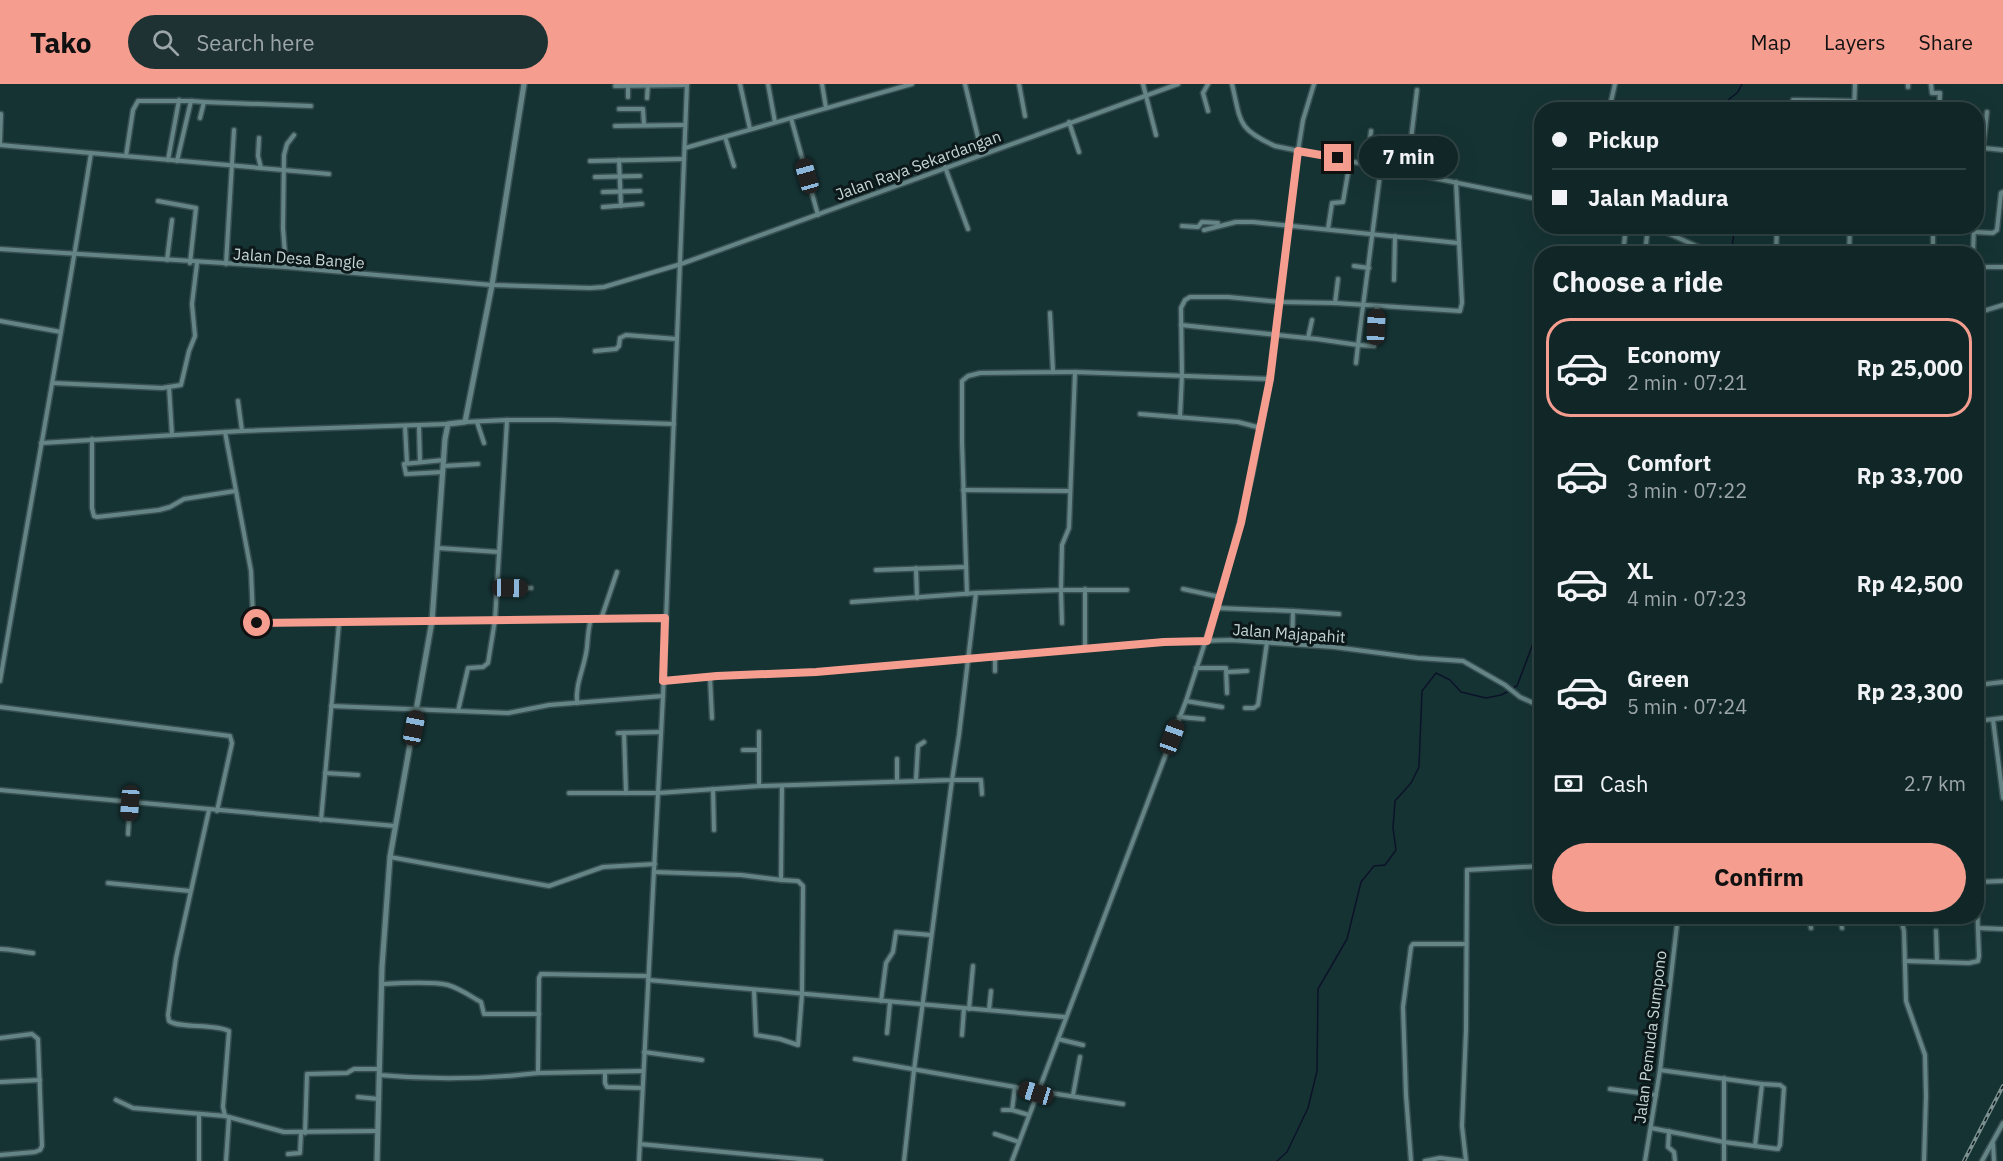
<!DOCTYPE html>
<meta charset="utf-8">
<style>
:root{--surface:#102627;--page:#1e3233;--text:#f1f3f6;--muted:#9ca5a7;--line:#304344;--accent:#f59d8f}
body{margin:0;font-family:"IBM Plex Sans",sans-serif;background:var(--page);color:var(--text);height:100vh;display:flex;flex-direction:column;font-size:22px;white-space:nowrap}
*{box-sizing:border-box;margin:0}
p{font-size:20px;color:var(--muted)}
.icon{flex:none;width:33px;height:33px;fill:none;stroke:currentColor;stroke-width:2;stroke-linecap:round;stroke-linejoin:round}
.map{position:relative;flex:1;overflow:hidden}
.side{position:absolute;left:1534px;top:162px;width:450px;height:678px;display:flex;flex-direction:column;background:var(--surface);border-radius:24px;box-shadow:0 6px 24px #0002,0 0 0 2px var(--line)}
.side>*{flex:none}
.hud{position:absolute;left:1534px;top:18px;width:450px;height:132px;border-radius:24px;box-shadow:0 6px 24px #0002,0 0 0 2px var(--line);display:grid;align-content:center;height:132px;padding:0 18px;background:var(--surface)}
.end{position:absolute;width:27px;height:27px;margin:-14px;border:8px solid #f59d8f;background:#111;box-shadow:0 0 0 3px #111}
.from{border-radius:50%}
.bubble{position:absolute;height:42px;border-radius:21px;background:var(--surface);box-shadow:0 6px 24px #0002,0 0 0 2px var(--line);font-size:20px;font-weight:700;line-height:42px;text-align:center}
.car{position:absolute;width:18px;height:36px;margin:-18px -9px;border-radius:8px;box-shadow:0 0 4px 2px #0007;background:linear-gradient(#222 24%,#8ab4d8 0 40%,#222 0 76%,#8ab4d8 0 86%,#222 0)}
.hud b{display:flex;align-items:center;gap:21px;height:57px;font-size:22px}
.hud b+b{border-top:2px solid var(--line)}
.hud i{width:15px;height:15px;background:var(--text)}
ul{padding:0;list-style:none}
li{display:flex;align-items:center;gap:18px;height:99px;margin:0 12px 9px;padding:0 6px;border:3px solid transparent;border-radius:24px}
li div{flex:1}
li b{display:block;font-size:22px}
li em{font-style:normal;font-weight:700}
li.active{border-color:var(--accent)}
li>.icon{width:54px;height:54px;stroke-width:1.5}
h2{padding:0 18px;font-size:27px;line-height:72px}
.pay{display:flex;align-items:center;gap:15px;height:66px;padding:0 18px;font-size:22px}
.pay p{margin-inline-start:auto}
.primary-button{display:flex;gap:12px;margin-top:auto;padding:12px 18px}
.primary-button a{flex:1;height:69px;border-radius:36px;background:var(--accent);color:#111;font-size:24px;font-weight:700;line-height:69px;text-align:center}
header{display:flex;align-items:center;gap:36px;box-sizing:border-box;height:84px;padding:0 30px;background:var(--accent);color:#111}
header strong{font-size:28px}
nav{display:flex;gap:33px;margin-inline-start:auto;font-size:21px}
.search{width:420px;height:54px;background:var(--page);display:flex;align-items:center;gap:15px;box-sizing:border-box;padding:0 21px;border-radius:33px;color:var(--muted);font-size:22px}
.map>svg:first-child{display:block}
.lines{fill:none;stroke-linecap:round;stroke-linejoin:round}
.stream{stroke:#0c1329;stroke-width:1.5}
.street-casing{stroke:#374f50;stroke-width:7}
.secondary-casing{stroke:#374f50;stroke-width:8}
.street{stroke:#658485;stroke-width:4}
.secondary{stroke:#658485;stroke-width:5}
.rail-casing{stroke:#7a9090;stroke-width:4}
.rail{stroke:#0c1819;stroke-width:1.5;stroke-dasharray:4.5;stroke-linecap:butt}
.route{stroke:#f59d8f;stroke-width:8}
.labels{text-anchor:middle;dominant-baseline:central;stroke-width:6;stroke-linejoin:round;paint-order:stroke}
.street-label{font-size:16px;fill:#c6d6d6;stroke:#0c1819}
</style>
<header>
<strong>Tako</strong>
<div class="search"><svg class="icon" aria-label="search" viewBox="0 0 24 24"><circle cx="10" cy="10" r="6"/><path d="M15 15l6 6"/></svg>Search here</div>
<nav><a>Map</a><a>Layers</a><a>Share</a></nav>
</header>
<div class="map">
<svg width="2003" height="1077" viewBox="0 0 2003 1077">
<rect width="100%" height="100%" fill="#163334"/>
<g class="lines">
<g class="stream">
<path d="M1716 26 1738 8 1742 0"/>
<path d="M1731 170 1735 142"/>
<path d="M1513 604 1517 602 1534 557 1542 553"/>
<path d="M1277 1077 1287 1068 1308 1024 1317 987 1318 905 1347 855 1361 798 1374 782 1385 781 1396 766 1393 744 1395 717 1411 699 1419 683 1422 607 1436 589 1450 596 1461 608 1486 614 1501 611 1509 607"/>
</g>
<defs>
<g id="street">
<path d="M740 0 750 45"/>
<path d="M768 0 775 38"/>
<path d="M822 0 826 24"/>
<path d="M965 0 982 70"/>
<path d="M1019 0 1025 32"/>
<path d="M1143 0 1156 51"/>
<path d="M1232 0C1241 38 1237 45 1275 62L1542 116"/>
<path d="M1931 0 1932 9H1940L1939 26"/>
<path d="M615 2 687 1"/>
<path d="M1908 3V0"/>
<path d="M628 13V1"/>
<path d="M647 14 648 0"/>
<path d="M1793 16 1854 17"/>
<path d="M204 18 311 22"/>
<path d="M619 25H643L644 41"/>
<path d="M1609 26 1615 0"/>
<path d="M1854 26 1855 0"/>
<path d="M1208 27 1203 9 1208 0"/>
<path d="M791 34 818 131"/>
<path d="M1069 38 1079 68"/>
<path d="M615 42 685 41"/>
<path d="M725 53 734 82"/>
<path d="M259 54 258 72 261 84"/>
<path d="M0 59 1 30"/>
<path d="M0 61 329 90"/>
<path d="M685 64 912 0"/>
<path d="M1983 64 1987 28"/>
<path d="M126 72 133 26 138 17H191"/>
<path d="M1982 74 1983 64 2003 66"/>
<path d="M168 76 179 16"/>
<path d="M619 76 621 122"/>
<path d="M177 77 191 17 204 18 200 34"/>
<path d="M590 77 684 75"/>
<path d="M1367 80 1371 47"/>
<path d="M945 83 968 145"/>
<path d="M1407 88 1417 6"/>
<path d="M595 93 640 92"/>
<path d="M603 108 640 107"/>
<path d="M158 117 196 124 190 179"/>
<path d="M603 123 642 120"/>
<path d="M1182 142 1198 143 1202 138 1218 139"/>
<path d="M1652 142 1714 170"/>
<path d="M1328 145 1332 119 1343 118 1350 77"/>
<path d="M1204 146 1236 138H1253L1458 159"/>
<path d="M1974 148 1993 149 1997 146 2001 109 2003 108"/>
<path d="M0 165 286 183 492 201 590 204 604 203 681 180 1178 0"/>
<path d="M1623 170 1626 142"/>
<path d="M1645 170 1648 142"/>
<path d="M1776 170 1777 142"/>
<path d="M1849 170 1850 142"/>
<path d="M1933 170V142"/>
<path d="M1973 170 1974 142"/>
<path d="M167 176 172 136"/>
<path d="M226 180 234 46"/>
<path d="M1354 182 1369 184"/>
<path d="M286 183 283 144 284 71 287 60 294 51"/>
<path d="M1977 183H2003"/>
<path d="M1394 196 1395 152"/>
<path d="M1335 219 1338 195"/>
<path d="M1050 229 1053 288"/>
<path d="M1977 229 2003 221"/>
<path d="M0 237 61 248"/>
<path d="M1181 241 1317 255 1358 261 1381 83"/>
<path d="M1308 254 1312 236"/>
<path d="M595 267 616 265 619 262 620 254 626 251 677 255"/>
<path d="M1356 279 1358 261 1374 262 1377 223"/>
<path d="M53 299 162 304 181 301 189 267 195 252 192 220 197 179"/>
<path d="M169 303 172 351"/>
<path d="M238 317 242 347"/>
<path d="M1140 330 1238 338 1261 344"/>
<path d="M1180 333 1182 291 1181 224 1185 216 1190 213H1228L1280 218 1335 219 1460 227 1462 219 1456 98"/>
<path d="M507 336H556L674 340"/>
<path d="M477 338 484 359"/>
<path d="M405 342 407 379"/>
<path d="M419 342 420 378"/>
<path d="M225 348 251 487 253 533 255 539 495 536 507 336 465 338"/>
<path d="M92 355V424L94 432 97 433 159 426 170 423 184 415 235 407"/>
<path d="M41 359 242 347 448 340"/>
<path d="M443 382 478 380"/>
<path d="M443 388 406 390 404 380 444 376"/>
<path d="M963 406 1070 407"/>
<path d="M438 464 499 468"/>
<path d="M916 484 917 514"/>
<path d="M876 486 966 483"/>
<path d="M497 504H531"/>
<path d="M1183 505 1220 513"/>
<path d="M967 510 962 358V297L968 292 980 289 1075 288"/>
<path d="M852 518 976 509"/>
<path d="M1217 524 1293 527 1292 560"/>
<path d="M1293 527 1339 530"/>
<path d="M601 535 617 488"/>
<path d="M1062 539 1061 506H1127"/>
<path d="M1085 564V505"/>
<path d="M1196 584H1226L1227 609"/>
<path d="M995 587V572"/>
<path d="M1227 588 1247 587"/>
<path d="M710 593 712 634"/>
<path d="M0 597C30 421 63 245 91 69"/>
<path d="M663 597 717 592 816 588 1164 558 1231 556 1334 563 1418 574 1463 577 1505 601 1520 613 1542 623"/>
<path d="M1977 601 2003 598"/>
<path d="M1186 617 1222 623"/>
<path d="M577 619C575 599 585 583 587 563 588 553 588 545 591 535"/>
<path d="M331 622 508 629 549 621 663 612"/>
<path d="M0 623 230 652 232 659 217 727"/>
<path d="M1245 624H1254L1258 621 1267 558"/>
<path d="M458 627 468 584 483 583 488 579 495 536 665 534"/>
<path d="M1977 630 1978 637"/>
<path d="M1179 633 1203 635"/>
<path d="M1993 636 2003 714"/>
<path d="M1977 637 2003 634"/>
<path d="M759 648V702"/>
<path d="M618 649 661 648"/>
<path d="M624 649 626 709"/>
<path d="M743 666H759"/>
<path d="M897 675V696"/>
<path d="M325 689 358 691"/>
<path d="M916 695 918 662 924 658"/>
<path d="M713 705 714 746"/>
<path d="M0 706 395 742"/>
<path d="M569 709H658L759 702 952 696 959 651 976 509 1061 506 1062 461 1069 444 1075 288 1270 295"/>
<path d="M209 726 176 874 168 931 169 937C181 945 212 939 229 947L223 1023 225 1032 284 1048 377 1047"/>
<path d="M321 736 339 539"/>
<path d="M128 750 130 719"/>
<path d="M390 773 549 802 603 783 655 780"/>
<path d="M654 788 741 791 781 796 782 702"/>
<path d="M1977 798 2003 797"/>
<path d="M108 799 190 807"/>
<path d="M1809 832 1811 844"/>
<path d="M1840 832 1842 844"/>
<path d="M1900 832 1904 847 1906 917 1925 971 1926 1012 1924 1077"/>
<path d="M1978 844 2003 845"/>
<path d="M1936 847 1937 878"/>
<path d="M0 865C12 865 21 868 33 869"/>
<path d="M1905 877 1969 879 1978 877 1979 872 1977 820"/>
<path d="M648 896 1065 933"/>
<path d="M382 900C399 899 432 897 448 901 461 905 470 912 481 918L484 930H539"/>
<path d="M754 906 756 951 780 955 798 961 802 910 803 802 798 797 781 796"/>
<path d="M881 917 886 879 893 868 896 848 931 851"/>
<path d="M969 925 973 882"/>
<path d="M989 926 991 907"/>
<path d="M887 949 890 918"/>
<path d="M962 951 964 924"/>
<path d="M0 954 32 950 38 955 42 1062 40 1066 35 1068 0 1071"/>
<path d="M1058 955 1083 961"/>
<path d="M644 968 702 976"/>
<path d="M855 975 1015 1003 1036 1009"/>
<path d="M1660 986 1762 1000 1755 1062"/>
<path d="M643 987 538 989 539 894 541 890 648 892"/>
<path d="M605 988V999L607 1003 642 1004"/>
<path d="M379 991C432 996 486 995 538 989"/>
<path d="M0 998 40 996"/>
<path d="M1015 1003 1012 1026 1029 1031"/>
<path d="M1610 1005 1656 1011"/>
<path d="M1037 1007 1123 1020"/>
<path d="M1073 1011 1080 973"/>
<path d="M358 1013 379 1015"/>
<path d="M116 1016 133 1024 225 1032"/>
<path d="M1003 1026H1012"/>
<path d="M199 1030V1077"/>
<path d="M1651 1044 1724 1058 1778 1065 1780 1061 1784 1004 1780 1001 1762 1000"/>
<path d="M1669 1047 1668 1063 1674 1068 1675 1077"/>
<path d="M305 1049 307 990 347 989 354 985H379"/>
<path d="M995 1050 1019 1058"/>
<path d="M640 1060 821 1077"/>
<path d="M1993 1060 1994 1077"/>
<path d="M288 1070 300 1069 301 1049"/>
<path d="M226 1077 229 1033"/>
<path d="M639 1077 663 612 687 0"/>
<path d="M904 1077 914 986 952 696H981L982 710"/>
<path d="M1012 1077 1186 617 1224 500 1252 391 1270 295 1298 67 1303 36 1314 0"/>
<path d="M1411 1077 1406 1011 1403 923 1411 863 1413 860H1466"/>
<path d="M1425 1077 1440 1074 1463 1077"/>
<path d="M1466 1077 1462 1042 1466 946 1467 786 1542 782"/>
<path d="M1645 1077 1660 986 1678 832"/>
<path d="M1724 1077V994"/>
<path d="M1982 1077 2003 1039"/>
</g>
<path id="secondary" d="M377 1077 382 883 390 773 432 537 445 355 448 340 465 338 492 201 524 0"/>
</defs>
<use href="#street" class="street-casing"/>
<use href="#secondary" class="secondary-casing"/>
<use href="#street" class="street"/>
<use href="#secondary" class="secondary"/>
<defs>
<path id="rail" d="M1964 1077 2003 1002"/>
</defs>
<use href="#rail" class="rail-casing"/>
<use href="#rail" class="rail"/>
</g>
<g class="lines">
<path class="route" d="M257 539 665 534 663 597 717 592 816 588 1164 558 1207 557 1241 439 1270 295 1298 67 1338 74"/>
</g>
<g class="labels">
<g class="street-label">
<text transform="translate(918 81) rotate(-20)">Jalan Raya Sekardangan</text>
<text transform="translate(299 174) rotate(4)">Jalan Desa Bangle</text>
<text transform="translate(1289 549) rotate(4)">Jalan Majapahit</text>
<text transform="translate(1650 953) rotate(-83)">Jalan Pemuda Sumpono</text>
</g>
</g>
</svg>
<i class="end from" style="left:257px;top:539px"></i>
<i class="end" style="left:1338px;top:74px"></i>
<div class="bubble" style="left:1359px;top:52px;width:99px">7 min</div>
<i class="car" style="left:807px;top:92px;rotate:344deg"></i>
<i class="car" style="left:1376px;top:243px;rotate:3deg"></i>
<i class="car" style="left:510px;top:504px;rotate:91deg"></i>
<i class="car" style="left:414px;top:644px;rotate:11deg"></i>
<i class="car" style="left:1172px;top:653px;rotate:20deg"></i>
<i class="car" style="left:130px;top:719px;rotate:184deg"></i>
<i class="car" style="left:1036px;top:1009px;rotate:287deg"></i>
<div class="hud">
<b><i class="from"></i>Pickup</b>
<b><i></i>Jalan Madura</b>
</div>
<section class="side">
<h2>Choose a ride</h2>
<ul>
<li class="active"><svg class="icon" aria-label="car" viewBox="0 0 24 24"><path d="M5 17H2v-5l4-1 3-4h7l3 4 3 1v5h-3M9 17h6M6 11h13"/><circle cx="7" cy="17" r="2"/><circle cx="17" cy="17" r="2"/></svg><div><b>Economy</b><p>2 min · 07:21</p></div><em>Rp 25,000</em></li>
<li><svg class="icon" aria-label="car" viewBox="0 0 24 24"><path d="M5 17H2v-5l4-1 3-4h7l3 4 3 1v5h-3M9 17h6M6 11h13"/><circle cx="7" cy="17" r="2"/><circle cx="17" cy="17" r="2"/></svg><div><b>Comfort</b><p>3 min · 07:22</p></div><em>Rp 33,700</em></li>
<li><svg class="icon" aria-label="car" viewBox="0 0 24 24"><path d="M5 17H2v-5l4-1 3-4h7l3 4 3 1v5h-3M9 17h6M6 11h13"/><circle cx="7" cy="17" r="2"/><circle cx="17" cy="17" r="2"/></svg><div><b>XL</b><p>4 min · 07:23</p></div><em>Rp 42,500</em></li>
<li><svg class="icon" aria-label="car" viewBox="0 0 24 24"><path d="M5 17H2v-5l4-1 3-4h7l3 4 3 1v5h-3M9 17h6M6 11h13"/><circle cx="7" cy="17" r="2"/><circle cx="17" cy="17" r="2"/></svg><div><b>Green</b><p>5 min · 07:24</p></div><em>Rp 23,300</em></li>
</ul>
<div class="pay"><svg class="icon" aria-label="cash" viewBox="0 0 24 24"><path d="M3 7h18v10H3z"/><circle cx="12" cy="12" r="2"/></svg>Cash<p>2.7 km</p></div>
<div class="primary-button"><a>Confirm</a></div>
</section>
</div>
